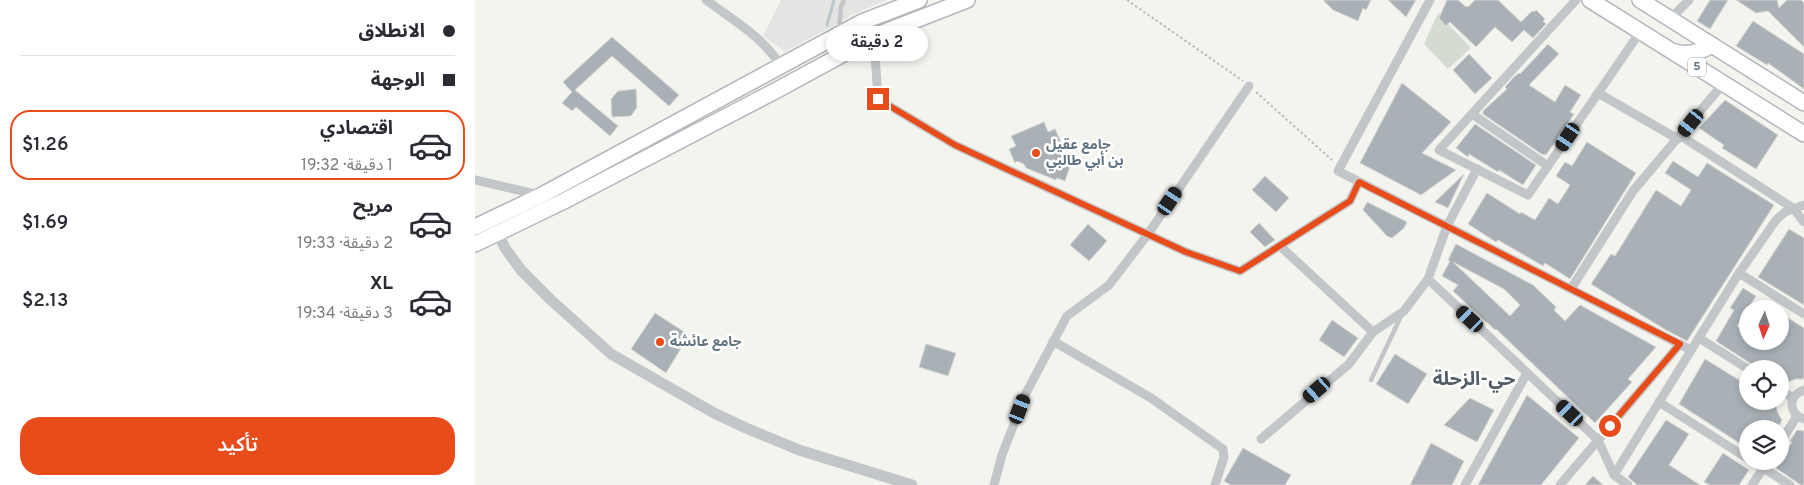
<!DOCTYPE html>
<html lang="ar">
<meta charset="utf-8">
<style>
:root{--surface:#fff;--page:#f7f7f7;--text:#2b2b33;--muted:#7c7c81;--line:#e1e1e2;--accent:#e84c1a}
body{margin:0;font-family:Overpass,"Noto Sans Arabic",sans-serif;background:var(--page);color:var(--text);direction:rtl;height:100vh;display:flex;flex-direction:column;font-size:19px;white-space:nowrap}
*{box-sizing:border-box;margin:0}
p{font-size:16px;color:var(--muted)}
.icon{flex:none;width:28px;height:28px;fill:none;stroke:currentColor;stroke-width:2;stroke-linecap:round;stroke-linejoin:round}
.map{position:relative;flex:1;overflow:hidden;direction:ltr}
.details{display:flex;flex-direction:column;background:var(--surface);width:475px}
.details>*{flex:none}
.hud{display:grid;align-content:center;height:110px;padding:0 20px;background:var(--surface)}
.needle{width:32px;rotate:183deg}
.tools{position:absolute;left:1264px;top:300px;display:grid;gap:10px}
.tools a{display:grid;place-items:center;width:50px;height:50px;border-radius:50%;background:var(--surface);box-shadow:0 2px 8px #0003;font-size:25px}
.end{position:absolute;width:22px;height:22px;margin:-11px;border:6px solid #e84c1a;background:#fff;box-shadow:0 0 0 2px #fff}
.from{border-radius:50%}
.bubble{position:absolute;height:35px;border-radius:18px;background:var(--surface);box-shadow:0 2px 8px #0003;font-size:16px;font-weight:600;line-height:35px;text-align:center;direction:rtl}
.car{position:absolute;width:15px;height:30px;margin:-15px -8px;border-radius:6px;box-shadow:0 0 4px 1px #0007;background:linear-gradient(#222 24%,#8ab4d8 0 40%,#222 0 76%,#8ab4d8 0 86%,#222 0)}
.hud b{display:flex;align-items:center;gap:18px;height:48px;font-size:19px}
.hud b+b{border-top:1px solid var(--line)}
.hud i{width:12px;height:12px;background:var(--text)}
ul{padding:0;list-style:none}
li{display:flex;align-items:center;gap:15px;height:70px;margin:0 10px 8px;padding:0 10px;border:2px solid transparent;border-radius:20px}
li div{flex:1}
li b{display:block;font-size:19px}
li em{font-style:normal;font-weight:600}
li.current{border-color:var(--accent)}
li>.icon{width:45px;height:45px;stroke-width:1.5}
.action{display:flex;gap:10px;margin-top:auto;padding:10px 20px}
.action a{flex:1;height:58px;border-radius:20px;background:var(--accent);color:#fff;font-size:20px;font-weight:600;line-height:58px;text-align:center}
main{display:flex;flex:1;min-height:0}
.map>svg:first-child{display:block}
.built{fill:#e4e5e3}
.green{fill:#d4dbd0}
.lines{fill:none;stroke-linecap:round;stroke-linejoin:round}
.stream{stroke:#b9c6ca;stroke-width:3}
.building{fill:#a9b1b6;stroke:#d5d5d2;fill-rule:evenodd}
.primary-casing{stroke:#b3b7bb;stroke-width:18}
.path{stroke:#babcbe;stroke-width:2;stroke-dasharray:2.5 2.5;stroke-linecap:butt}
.service{stroke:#c3c6c9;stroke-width:4.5}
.minor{stroke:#c3c6c9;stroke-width:9}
.tertiary{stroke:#c3c6c9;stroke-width:11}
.primary{stroke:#fff;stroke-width:15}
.route{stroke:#e84c1a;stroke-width:6}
.poi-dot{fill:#e84c1a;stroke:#fff;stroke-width:2}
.labels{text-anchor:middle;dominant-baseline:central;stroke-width:5;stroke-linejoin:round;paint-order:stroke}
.shield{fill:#fff;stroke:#909da7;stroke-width:1}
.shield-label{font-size:12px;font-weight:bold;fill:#617381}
.poi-label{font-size:14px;font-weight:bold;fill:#617381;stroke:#fff;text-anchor:start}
.district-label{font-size:19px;font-weight:bold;fill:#505c66;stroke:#fff}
</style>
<main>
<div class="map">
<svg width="1329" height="485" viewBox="0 0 1329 485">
<rect width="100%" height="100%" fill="#f4f4ef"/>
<path class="built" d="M306 0H412L379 14 310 52 288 36Z"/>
<path class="green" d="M963 13 996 48 973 69 949 44Z"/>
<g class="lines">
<path class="stream" d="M352 25 359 0"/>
</g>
<g class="building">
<path d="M848 0H896L891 10 888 8 883 21 858 10Z"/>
<path d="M913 0H941L931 17Z"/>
<path d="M972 0H983L991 7 992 6 993 7 1000 0H1023L1046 22 1057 11 1059 12 1061 10 1070 19 1068 21 1071 24 1058 38 1049 30 1037 42 1020 27 1001 47 975 22 971 26 964 18Z"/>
<path d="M1235 0H1253L1235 29 1222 21Z"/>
<path d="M1261 0H1302L1304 8 1312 0H1326L1329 3V47L1293 11 1281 13Z"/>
<path d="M1278 21 1329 54V89L1293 63 1292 65 1261 46Z"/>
<path d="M137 37 204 95 194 106 137 56 100 90 143 126 135 136 101 107 97 111 87 103 97 92 88 82Z"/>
<path d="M1073 44 1084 54 1054 85 1080 102 1090 85 1106 95 1095 112 1099 114 1071 155 1069 154 1068 155 1008 114V111L1032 89 1030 87 1039 77 1044 73 1045 74Z"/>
<path d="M994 54 1017 78 1000 94 978 70Z"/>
<path d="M927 83 976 122 947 153 981 170 946 195 885 163Z"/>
<path d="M161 89 162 107 156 116 137 117 136 99 143 91Z"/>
<path d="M1250 100 1303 135 1281 169 1247 148 1249 145 1224 128Z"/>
<path d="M569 122 573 132 580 129 586 142 582 144 592 165 595 166 590 181 582 178 581 180 551 168 549 164 542 161 540 163 534 149 541 146 536 136Z"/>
<path d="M1000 124 1061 165 1048 185 1024 170 1023 172 994 154 993 157 981 148Z"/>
<path d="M1112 142 1161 173 1095 279 1070 263 1068 266 1023 240 1021 242 993 224 1012 193 1045 214 1046 212 1060 220 1074 198 1083 204 1095 185 1081 176 1090 162 1097 166Z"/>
<path d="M1198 161 1223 177 1232 163 1299 205 1212 341 1191 330 1116 284 1136 254 1140 256 1181 190 1206 206 1216 190 1190 173Z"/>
<path d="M989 174 973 208 960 202Z"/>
<path d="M790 176 814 198 801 212 777 190Z"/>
<path d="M892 202 932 222 929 228 917 238 912 236 888 210Z"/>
<path d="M784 223 800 240 790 247 775 232Z"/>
<path d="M613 224 632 241 614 261 595 245Z"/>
<path d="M1314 229 1329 238V305L1283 277Z"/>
<path d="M981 244 1058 285 1081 307 1079 310 1090 321 1105 305 1181 347 1153 379 1157 382 1120 423 1021 329 1020 330 978 291 983 285 967 276 975 261 973 260ZM978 262 1029 289 1045 305 1035 316Z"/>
<path d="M1268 288 1281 296 1262 326 1272 333V341H1305V330L1313 318 1329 328V379H1320L1311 383 1305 379V369H1288L1279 363 1278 365 1241 341 1259 310 1255 308Z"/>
<path d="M180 313 214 335 191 373 156 349Z"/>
<path d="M857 320 883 338 869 357 844 340Z"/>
<path d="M451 344 481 353 473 376 444 367Z"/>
<path d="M920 354 952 374 933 404 901 384Z"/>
<path d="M1230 359 1272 385V401H1301L1302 411 1307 420 1302 429H1272V448L1204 404Z"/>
<path d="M1052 395 1104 438 1066 485H1003Z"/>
<path d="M995 398 1019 410 1002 442 969 425Z"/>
<path d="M1191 420 1214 434 1194 465 1225 485H1162L1153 477Z"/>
<path d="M1322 430 1329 431V485H1326L1301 468 1317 442 1315 441Z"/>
<path d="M956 443 989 461 977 485H935Z"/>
<path d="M768 448 816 475 810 485H756L749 481Z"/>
<path d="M1248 453 1274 470 1264 485H1235L1229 482Z"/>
<path d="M1118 476 1128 485H1110Z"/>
</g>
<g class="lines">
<defs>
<g id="primary">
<path d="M1115 0 1329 134"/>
<path d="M1165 0 1329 103"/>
<path d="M1200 52C1213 56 1225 52 1237 45"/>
<path d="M0 227 67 195 387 22 444 0"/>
<path d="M0 244 89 201 302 90 407 33 492 0"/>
</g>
</defs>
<use href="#primary" class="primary-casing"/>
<g class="path">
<path d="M652 0 768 81"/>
<path d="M781 92 857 160"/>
</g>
<g class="service">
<path d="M364 30 366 7 369 0"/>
<path d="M896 380 927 314"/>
</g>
<g class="minor">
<path d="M231 0C258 20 288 37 306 66"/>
<path d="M955 0 863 171 1216 350"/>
<path d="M1101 0 964 150 1053 195 1165 32"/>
<path d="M1195 19 1214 0"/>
<path d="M399 38 403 99 480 145 711 252 765 271 875 201 884 182"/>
<path d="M1123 93 1203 139"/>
<path d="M997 114 1073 166"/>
<path d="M1206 136 1318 208 1329 222"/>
<path d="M0 180 64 195"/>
<path d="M805 246 898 332"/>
<path d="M1264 273 1329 314"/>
<path d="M953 279 1123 440 1139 475 1153 485"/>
<path d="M1096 289 1158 191 1248 84"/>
<path d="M1224 338 1273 369"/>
<path d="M578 341 676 398 748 449 749 457 740 485"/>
<path d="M1305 390 1318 398"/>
<path d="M1329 390C1313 395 1313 414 1329 419"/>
<path d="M1184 402 1272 458"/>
<path d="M786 439 874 364 898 332 929 311 953 279 972 226 1002 169"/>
<path d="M1305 443 1322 416"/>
<path d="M1277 461 1315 485"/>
<path d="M1139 475 1264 273 1301 220 1310 212 1329 205"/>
<path d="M519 485 527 455 551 393 592 316 634 285 673 234 774 86"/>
<path d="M990 485 1052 373"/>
<path d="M1085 485 1205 344"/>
<path d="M1277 485 1293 461"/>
</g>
<path class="tertiary" d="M20 227 30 248 46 270 76 300 136 354 239 413 271 428 324 450 437 485"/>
<use href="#primary" class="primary"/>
</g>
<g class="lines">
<path class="route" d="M403 99 480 145 711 252 765 271 875 201 884 182 1205 344 1135 426"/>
</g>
<g class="poi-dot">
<circle cx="561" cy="153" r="5"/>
<circle cx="185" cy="342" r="5"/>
</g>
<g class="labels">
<rect class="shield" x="1213" y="57.5" width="18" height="19" rx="4"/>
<g class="shield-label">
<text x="1222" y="67">5</text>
</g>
<g class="poi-label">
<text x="571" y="145">جامع عقيل<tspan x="571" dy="16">بن أبي طالبي</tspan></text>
<text x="195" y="342">جامع عائشة</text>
</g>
<g class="district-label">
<text x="999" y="380">حي-الزحلة</text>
</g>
</g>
</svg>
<div class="tools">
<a><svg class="needle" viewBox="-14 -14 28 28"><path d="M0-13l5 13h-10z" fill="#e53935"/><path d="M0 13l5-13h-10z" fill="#7c7c81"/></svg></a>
<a><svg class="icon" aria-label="locate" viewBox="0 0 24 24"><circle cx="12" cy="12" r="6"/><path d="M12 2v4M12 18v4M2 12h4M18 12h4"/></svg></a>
<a><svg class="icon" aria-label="layers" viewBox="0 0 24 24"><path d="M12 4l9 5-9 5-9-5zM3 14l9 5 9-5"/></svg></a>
</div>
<i class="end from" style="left:1135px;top:426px"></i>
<i class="end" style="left:403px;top:99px"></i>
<div class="bubble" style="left:351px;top:26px;width:102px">2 دقيقة</div>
<i class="car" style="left:1216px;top:123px;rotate:219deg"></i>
<i class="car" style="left:1093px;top:137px;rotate:214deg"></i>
<i class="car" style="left:695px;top:201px;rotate:34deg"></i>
<i class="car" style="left:995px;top:319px;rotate:313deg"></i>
<i class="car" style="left:842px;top:390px;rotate:229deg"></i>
<i class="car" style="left:545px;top:409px;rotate:21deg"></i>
<i class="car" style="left:1095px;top:413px;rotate:313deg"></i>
</div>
<section class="details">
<div class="hud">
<b><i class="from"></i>الانطلاق</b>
<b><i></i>الوجهة</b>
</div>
<ul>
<li class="current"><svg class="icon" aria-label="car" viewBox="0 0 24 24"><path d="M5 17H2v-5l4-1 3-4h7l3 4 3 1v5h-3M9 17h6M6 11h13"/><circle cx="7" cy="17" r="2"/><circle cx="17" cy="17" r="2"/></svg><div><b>اقتصادي</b><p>1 دقيقة · 19:32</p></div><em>$1.26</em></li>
<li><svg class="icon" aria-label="car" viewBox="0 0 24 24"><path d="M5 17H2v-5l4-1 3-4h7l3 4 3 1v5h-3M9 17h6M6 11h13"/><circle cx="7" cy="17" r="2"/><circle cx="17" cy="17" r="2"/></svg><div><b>مريح</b><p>2 دقيقة · 19:33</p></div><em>$1.69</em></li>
<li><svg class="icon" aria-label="car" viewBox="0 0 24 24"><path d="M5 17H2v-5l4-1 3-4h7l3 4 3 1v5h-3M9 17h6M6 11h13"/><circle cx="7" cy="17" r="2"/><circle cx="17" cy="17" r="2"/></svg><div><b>XL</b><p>3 دقيقة · 19:34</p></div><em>$2.13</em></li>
</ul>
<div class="action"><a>تأكيد</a></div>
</section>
</main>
